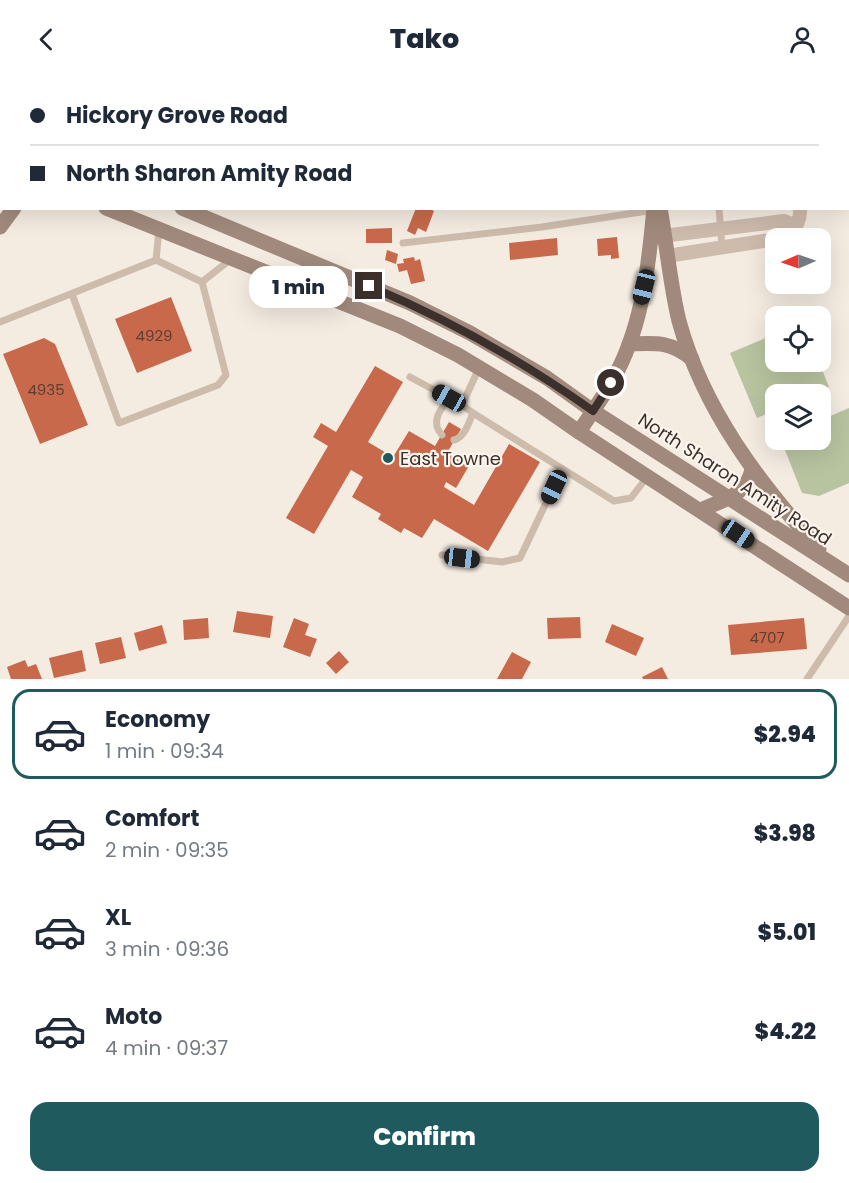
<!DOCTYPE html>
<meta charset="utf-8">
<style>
:root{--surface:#fff;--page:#f2f2f3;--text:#1f2937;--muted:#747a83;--line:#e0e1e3;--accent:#1f5a5e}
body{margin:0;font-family:Poppins,sans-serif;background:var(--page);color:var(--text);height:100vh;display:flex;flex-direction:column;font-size:22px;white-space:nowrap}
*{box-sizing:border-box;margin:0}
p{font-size:20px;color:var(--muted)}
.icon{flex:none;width:33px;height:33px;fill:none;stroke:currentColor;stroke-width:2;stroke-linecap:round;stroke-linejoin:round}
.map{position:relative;height:601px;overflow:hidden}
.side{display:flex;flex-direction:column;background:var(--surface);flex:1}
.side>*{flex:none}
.hud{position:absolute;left:0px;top:0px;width:849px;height:132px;box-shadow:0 6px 24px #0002;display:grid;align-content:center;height:132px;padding:0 30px;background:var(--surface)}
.needle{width:39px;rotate:268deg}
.controls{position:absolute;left:765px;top:150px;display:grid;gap:12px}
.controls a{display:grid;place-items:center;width:66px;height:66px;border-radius:12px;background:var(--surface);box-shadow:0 6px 24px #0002;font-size:30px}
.end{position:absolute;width:27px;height:27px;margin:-14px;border:8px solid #3b302b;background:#fff;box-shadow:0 0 0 3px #fff}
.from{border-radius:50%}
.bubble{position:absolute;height:42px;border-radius:18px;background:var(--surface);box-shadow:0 6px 24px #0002;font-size:20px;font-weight:800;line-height:42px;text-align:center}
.car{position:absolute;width:18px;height:36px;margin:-18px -9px;border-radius:8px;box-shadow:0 0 4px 2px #0007;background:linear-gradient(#222 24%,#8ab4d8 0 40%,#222 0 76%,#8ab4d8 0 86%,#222 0)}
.hud b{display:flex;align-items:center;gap:21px;height:57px;font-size:22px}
.hud b+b{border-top:2px solid var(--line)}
.hud i{width:15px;height:15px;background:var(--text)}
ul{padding:10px 0 0;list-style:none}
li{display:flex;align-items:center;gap:18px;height:90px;margin:0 12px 9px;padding:0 18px;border:3px solid transparent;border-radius:18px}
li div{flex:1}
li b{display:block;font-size:22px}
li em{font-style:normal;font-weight:800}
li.active{border-color:var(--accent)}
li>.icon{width:54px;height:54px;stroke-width:1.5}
.action{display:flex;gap:12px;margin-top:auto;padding:12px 30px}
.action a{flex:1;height:69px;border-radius:18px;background:var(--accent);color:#fff;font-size:24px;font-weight:800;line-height:69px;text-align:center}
header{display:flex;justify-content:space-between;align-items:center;height:78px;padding:0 30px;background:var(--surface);font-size:27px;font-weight:800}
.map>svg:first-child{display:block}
.green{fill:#b8c4a0}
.building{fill:#c8694b}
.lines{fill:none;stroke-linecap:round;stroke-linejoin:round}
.path{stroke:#b9a596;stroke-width:2;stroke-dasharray:3 3;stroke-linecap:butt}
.lane{stroke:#cdbbac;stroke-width:7}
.street{stroke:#cdbbac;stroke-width:14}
.secondary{stroke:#a18a7d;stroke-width:15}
.route{stroke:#3b302b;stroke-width:8}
.poi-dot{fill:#1f5a5e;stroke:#fbf5ee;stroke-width:2}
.labels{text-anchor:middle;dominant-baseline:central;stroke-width:4.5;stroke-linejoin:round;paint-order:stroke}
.number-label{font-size:15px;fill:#5e3e33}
.poi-label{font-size:18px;fill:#3b302b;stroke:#fbf5ee;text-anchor:start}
.street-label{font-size:18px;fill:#3b302b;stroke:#fbf5ee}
</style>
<header><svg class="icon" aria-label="back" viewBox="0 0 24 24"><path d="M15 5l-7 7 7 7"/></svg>Tako<svg class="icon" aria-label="person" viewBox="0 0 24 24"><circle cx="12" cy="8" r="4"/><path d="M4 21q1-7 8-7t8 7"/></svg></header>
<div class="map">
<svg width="849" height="601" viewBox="0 0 849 601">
<rect width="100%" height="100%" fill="#f4ebe1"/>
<g class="green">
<path d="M775 256 776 284H819L829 309 812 316H776L775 332 757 340 730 275Z"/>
<path d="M849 330V405L819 418 802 415 781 362H820L821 342Z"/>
</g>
<g class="building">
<path d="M416 130H428L434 133 426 154 418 150 415 157 407 153Z"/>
<path d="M392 150V165H366V151Z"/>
<path d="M617 159 619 180 611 181V177L598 178 597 161Z"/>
<path d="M557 160 558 177 510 182 509 165Z"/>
<path d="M387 172 398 176 396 186 385 182Z"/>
<path d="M414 179 415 183 420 181 425 203 411 206 407 192 399 194 397 186 404 185 403 181Z"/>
<path d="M171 219 192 273 137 295 115 241Z"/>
<path d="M44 260 55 266 88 347 40 366 3 276Z"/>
<path d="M375 288 403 304 368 364 393 379 409 353 435 368 449 344 461 351 447 375 459 382 463 375 473 381 456 410 446 404 444 409 474 427 509 366 540 384 488 473 434 441 422 460 404 450 401 455 378 441 381 436 352 419 363 399 351 392 314 456 286 440 328 368 313 359 321 345 336 354Z"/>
<path d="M237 533 273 538 270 560 233 554Z"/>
<path d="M580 539 581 560 548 561 547 540Z"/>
<path d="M208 540 209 560 184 562 183 542Z"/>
<path d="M294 540 309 546 305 557 317 561 310 579 283 569Z"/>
<path d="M804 540 807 571 731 577 728 547Z"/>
<path d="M612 546 644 560 636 578 605 564Z"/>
<path d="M162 547 167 565 139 573 134 555Z"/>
<path d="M121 559 126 580 100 586 95 565Z"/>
<path d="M82 572 86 593 54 600 49 580Z"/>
<path d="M339 573 349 584 336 596 326 585Z"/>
<path d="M512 574 531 584 522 601H497Z"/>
<path d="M25 582 28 589 36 586 42 601H11L7 589Z"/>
<path d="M662 589 668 601H643L642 599Z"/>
</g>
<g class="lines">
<path class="path" d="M519 2V0"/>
<g class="lane">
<path d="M719 130 722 169"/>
<path d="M403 165 542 149 654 132"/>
<path d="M202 204 231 181"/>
<path d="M72 216 119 345 218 307 226 297 202 204 156 182"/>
<path d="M0 244 156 182 159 152"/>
<path d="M479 290 462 327 473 335 614 423 631 420 647 399"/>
<path d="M410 299 449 320"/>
<path d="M442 357C430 344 440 332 449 320L462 327"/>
<path d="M454 362C465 359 469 344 473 335"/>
<path d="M442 477 502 484 520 480 562 391"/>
<path d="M807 601 849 538"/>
</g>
<g class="street">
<path d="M299 0 300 2"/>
<path d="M808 2V0"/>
<path d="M654 159 784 143 796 148"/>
<path d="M779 160C793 157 801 144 800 130"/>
<path d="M667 178 776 161"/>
</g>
<g class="secondary">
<path d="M89 2 90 0"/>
<path d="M111 2 112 0"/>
<path d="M660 2V0"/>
<path d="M0 53H2"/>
<path d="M0 83 2 84"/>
<path d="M0 111 2 109"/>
<path d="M106 130 400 248 458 277 533 322 579 354 849 530"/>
<path d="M182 130 410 225 470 255 547 300 593 333 849 497"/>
<path d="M660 130C667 168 670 206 679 243 703 331 759 405 819 471"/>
<path d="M0 149 14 130"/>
<path d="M629 266C656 265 670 263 692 281"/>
<path d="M579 354C592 334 607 314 618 292 643 243 649 184 654 130"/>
<path d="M701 432C722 422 747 418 752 391"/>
</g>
</g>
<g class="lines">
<path class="route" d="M369 208C450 242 521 282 593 333L611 305"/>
</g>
<circle class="poi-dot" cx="388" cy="380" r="6"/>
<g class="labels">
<g class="number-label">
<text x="154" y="257">4929</text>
<text x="46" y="311">4935</text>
<text x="767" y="559">4707</text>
</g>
<g class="poi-label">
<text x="400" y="380">East Towne</text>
</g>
<g class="street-label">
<text transform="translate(735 401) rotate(33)">North Sharon Amity Road</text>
</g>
</g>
</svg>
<div class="controls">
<a><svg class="needle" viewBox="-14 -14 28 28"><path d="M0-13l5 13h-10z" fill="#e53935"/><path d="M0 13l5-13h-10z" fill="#747a83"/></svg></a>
<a><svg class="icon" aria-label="locate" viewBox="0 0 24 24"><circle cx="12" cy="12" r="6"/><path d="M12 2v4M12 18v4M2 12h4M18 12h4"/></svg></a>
<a><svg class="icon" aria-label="layers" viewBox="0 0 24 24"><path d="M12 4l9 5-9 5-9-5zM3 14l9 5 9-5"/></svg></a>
</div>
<i class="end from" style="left:611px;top:305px"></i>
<i class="end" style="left:369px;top:208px"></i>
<div class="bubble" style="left:249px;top:188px;width:99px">1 min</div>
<i class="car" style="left:644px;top:209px;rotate:194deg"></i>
<i class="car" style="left:449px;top:320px;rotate:299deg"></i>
<i class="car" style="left:554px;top:409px;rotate:205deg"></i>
<i class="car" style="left:738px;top:456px;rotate:124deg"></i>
<i class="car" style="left:462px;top:480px;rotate:97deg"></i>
<div class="hud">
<b><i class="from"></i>Hickory Grove Road</b>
<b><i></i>North Sharon Amity Road</b>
</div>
</div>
<section class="side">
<ul>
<li class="active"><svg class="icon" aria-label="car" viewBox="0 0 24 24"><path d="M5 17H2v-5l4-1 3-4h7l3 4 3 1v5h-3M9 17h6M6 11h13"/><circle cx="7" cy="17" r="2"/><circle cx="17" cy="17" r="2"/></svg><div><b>Economy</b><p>1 min · 09:34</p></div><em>$2.94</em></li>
<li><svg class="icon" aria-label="car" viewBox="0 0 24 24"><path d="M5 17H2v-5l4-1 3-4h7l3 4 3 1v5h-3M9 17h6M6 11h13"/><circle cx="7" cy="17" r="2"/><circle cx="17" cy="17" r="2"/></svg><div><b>Comfort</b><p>2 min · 09:35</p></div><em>$3.98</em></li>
<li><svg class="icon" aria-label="car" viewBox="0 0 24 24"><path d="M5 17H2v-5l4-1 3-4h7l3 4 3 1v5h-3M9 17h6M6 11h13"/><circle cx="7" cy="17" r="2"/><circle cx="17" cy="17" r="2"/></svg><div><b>XL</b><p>3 min · 09:36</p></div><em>$5.01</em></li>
<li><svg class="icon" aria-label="car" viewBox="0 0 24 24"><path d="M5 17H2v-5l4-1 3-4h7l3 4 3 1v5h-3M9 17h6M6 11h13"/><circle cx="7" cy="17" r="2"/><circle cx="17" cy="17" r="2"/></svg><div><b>Moto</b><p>4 min · 09:37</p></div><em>$4.22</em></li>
</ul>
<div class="action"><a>Confirm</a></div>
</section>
